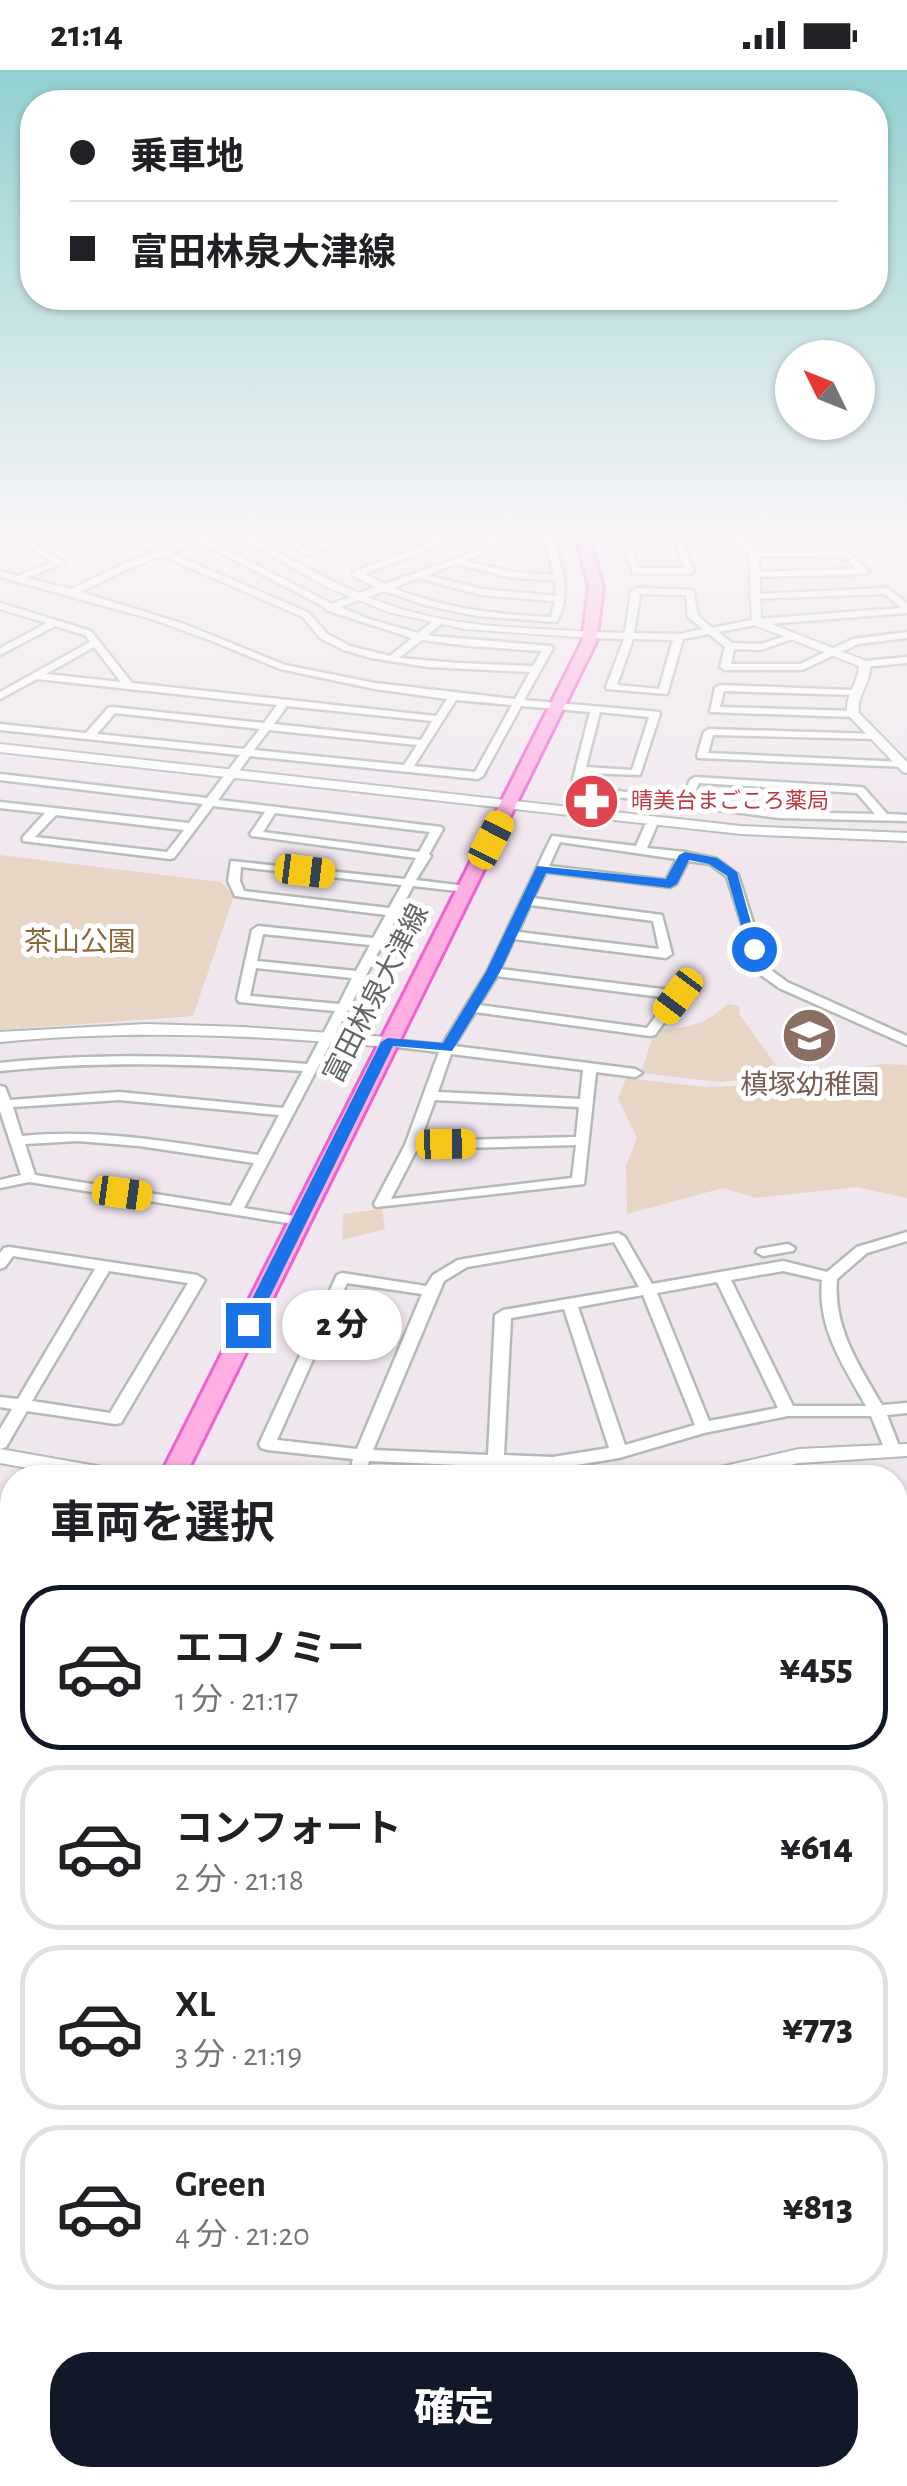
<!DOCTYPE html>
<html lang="ja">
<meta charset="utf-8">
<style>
:root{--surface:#fff;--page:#f2f2f2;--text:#202124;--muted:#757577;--line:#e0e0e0;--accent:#111827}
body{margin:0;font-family:"Alegreya Sans","Noto Sans JP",sans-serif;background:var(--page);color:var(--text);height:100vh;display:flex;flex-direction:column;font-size:38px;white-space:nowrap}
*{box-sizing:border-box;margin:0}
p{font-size:32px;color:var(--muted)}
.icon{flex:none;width:55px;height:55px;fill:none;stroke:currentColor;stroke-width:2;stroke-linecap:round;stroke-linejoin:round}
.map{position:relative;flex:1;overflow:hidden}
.details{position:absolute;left:0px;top:1395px;width:908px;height:1022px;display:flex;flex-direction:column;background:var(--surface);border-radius:40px 40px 0 0;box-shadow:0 2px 8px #0004}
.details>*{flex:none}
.guide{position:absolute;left:20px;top:20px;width:868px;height:220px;border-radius:40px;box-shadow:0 2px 8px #0004;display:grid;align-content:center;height:220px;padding:0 50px;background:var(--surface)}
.needle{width:65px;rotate:313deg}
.tools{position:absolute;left:775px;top:270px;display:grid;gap:20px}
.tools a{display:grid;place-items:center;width:100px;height:100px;border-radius:50%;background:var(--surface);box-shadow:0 2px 8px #0004;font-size:50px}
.end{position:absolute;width:45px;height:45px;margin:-22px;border:12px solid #1a73e8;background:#fff;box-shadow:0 0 0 5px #fff}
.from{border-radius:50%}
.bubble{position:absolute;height:70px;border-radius:35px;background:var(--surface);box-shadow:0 2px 8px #0004;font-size:32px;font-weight:800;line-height:70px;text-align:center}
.car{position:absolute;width:30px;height:60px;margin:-30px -15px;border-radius:12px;box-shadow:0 0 8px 2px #0007;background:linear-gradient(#f5c518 24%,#345 0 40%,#f5c518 0 76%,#345 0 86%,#f5c518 0)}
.guide b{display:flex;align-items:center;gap:35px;height:95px;font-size:38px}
.guide b+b{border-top:2px solid var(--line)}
.guide i{width:25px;height:25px;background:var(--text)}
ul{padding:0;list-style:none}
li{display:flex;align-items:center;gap:30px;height:165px;margin:0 20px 15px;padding:0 30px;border:5px solid var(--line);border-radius:40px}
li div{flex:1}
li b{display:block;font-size:38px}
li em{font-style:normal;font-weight:800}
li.active{border-color:var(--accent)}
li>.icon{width:90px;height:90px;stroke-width:1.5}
h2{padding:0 50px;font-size:45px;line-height:120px}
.cta{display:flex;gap:20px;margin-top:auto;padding:20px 50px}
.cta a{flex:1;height:115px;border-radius:40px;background:var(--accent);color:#fff;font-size:40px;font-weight:800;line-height:115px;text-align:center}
.status{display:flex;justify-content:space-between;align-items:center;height:70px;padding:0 50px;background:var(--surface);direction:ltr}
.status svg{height:28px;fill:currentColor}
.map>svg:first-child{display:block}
.green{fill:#e7d6c5}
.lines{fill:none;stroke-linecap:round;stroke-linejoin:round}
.river{fill:#aefdaa;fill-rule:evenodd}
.minor-casing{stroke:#b4bbb5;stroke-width:5}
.tertiary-casing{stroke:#b4bbb5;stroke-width:4}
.secondary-casing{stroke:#b3bbb5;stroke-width:5}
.primary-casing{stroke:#ef61ce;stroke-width:6}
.minor{fill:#fff;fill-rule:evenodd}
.tertiary{fill:#fff;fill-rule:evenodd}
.secondary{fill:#fff;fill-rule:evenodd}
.primary{fill:#feafe2;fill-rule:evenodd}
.route{fill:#1a73e8}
.labels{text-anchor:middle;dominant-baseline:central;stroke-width:10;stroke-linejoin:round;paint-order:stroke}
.far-health-label{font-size:22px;fill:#be3a42;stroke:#fff;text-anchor:start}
.park-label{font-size:28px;fill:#8b6839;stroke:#fff}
.street-label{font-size:28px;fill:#5f675f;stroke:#fff}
.education-label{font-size:28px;fill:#785e54;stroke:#fff}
</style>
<div class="status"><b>21:14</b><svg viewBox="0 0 49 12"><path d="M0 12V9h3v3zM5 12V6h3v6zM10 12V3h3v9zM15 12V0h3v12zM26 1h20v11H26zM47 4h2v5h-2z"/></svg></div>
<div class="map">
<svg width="907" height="2416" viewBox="0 0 907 2416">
<rect width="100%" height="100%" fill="#f0e7ee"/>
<g class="green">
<path d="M0 785 221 812 234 826 193 946 0 960Z"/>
<path d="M727 934 739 936 740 945 784 1006 719 1012 641 1003 652 968 659 959C687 959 707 954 727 934Z"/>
<path d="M882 994 907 995V1128L857 1117 756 1128 723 1118 627 1144 626 1096 637 1068 618 1029 626 1008 705 1017 756 1015Z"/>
<path d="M382 1139 385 1159 342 1170 343 1144Z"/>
</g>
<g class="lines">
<g class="river">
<path d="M907 2024V2058L895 2061V2027Z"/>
<path d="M0 2065 12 2069V2103L0 2099Z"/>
</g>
<defs>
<g id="minor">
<path d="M110 461H122L163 479 193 469 180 461H192L200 466 212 461H225L207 469 332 534 376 517 353 506V502L430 473 443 461H453L436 477 364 504 385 514 473 482 484 475 492 461H501L499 465 542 464 541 461 585 463 586 465 582 468 553 469C563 496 571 525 557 552L477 546 425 535 384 521 340 537 369 549 418 563 435 550H441V554L428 565 431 566 551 576 553 578 524 630 659 642 660 644 640 705 585 703 582 713 586 717 681 729 690 710 695 707 860 717 864 718 887 744 907 745V751L779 748 579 722 572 713 590 642 521 636 483 706 478 709 250 686 218 730 441 757 443 759 429 784 431 786 416 810 466 816 472 819 466 822 413 816 244 1138 300 1147 307 1151 300 1155 29 1112 0 1118V1110L21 1105 0 1041V1016L5 1017 10 1030 119 1022 283 1038 303 1001C201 994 101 990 0 1001V993C103 982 204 986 307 994L335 941 239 932 237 929 252 860 258 856 373 868 386 845 235 826 228 811 231 791 405 809 416 788 252 766 250 764 265 742 213 736 174 788 170 789 23 771V767L45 743 0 738V732L189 753 203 734 0 710V704L207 728 240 685 0 660V654L86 663 108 638 112 637 264 653 277 635 37 609 0 629V622L90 572 85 565 55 556 0 585V578L47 553 0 539V533L91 561 132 613 436 646 447 629 375 619 280 599 212 571 152 549 0 507V501L18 506 53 492 30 477 29 465 33 462 37 465 38 476 64 492 27 508 71 519 126 493 155 482ZM544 469 554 505 513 502 465 491 490 479 495 471ZM199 472 325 537 326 540 412 568 390 586 350 576 327 564 309 543 171 483ZM163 486 303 547 320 568 344 580 371 588 428 597 530 602 515 629 375 613 285 595 184 554 80 522 132 497ZM456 494 513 508 555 510 556 526 481 519 427 505ZM418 508 481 525 555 531 551 547C496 545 444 538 393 518ZM422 570 470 576 542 581 533 596 458 593 399 588ZM94 577 121 612 46 604ZM456 630 512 635 475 702 414 696ZM287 636 432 651 421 670 274 654ZM600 642 649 647 632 700 586 697ZM115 643 260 659 244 679 97 664ZM269 660 417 675 404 695 254 680ZM699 713 857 723 875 744 779 742 691 731ZM275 743 430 762 419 782 263 762ZM56 745 184 760 167 782 35 767ZM241 797 402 815 389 838 244 821 240 811ZM263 864 370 875 356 901 257 891ZM256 898 352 908 339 934 250 926ZM119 1030 279 1045 258 1085C179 1074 102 1058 22 1066L13 1037ZM78 1071 139 1076 254 1093 231 1136 35 1105 25 1074Z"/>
<path d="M264 461H275L308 479 355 461H368L307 485Z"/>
<path d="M617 461 624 463 639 498H685L671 461H679L694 501 690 504 633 503Z"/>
<path d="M754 481H846L869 501 865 504 756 507 752 504 753 502 857 499 844 487 751 486 750 484Z"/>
<path d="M636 518 693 520 698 546 712 558 756 549 901 538 885 524 751 529 749 527 754 524 887 518 907 533V543L756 555 718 562 732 573 760 574 792 564 797 567 761 580 734 579 731 594H800L853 569 907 562V568L858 574 802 600H725L720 597 725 577 709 564 683 569 667 624 607 619 606 617 624 569 591 568 586 565 591 562 625 563 631 521ZM640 524 686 525 688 547 703 559 679 564 634 563ZM633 569 673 570 659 619 617 615Z"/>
<path d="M907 587V593L865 597 860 594 865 591Z"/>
<path d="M720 615 852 620 856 621V625L724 621 720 637 853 641 858 644 853 647 710 642 715 618Z"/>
<path d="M709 659 874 664 879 667 878 669 713 665 708 683 903 692 907 693V697L698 688 697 686 704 662Z"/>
<path d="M651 752 657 755 647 778 685 782 717 789 738 805 767 897 787 912 907 966V975L779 918 757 902 727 807 710 794 688 791 676 814 670 817 546 802 533 828 662 845 672 884 666 888 514 869 500 899 678 921 684 925 655 965 650 966 475 942 454 976 635 999 642 1003 635 1007 596 1002 584 1114 376 1137 374 1134 405 1075 439 982 388 976 383 975 382 972 383 969 442 975 487 902 552 766 636 776 645 755ZM560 772 677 789 666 810 549 796ZM530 835 653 851 659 879 518 862ZM497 906 669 928 647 958 479 935ZM451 984 583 1000 580 1029 438 1022ZM435 1030 579 1037 576 1067 420 1071ZM576 1075 572 1108 391 1129 417 1079Z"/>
<path d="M907 1162V1171L867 1183 837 1209C833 1257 858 1294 882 1335L907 1333V1343L887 1345 901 1381 899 1385H887L871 1346H788L704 1363 619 1388 553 1399 369 1391 365 1408H348L353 1389 267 1380 261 1378 259 1374 337 1205 342 1203 426 1216 433 1205 458 1190 618 1163 625 1167 652 1214 783 1191 827 1202 857 1177ZM614 1172 639 1217 503 1240 495 1245 488 1385 373 1380 444 1211 467 1197ZM783 1201 822 1210C817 1258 843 1295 866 1336H793L731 1210ZM717 1212 778 1338 709 1351 657 1223ZM347 1213 422 1224 357 1379 277 1370ZM643 1225 695 1355 625 1375 578 1237ZM564 1239 609 1378 553 1387 504 1385 511 1248Z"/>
<path d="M788 1174 795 1178 793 1181 763 1186 756 1182 758 1179Z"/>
<path d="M9 1177 197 1205 205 1210 121 1353 115 1354 27 1341 6 1377 0 1379V1359L12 1339 0 1337V1327L18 1329 95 1199 13 1186 5 1197 0 1199V1183L4 1178ZM109 1201 188 1213 110 1343 32 1331Z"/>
<path d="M0 1442 12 1446V1458L0 1454Z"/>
<path d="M895 1650 907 1658V1677L900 1675 895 1669Z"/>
<path d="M0 2042 12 2047V2068L0 2063Z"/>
<path d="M907 2060V2080L895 2083V2063Z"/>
</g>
<g id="tertiary">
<path d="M227 461H240C297 492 352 526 415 543 472 558 532 558 591 562L597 565 591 568 465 559 388 542 327 517Z"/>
<path d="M668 461 582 468 577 465 593 461Z"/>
<path d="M726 461H737L759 484 761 550 869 592C874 610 856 624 859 643L907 692V703L903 702 847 644C845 625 858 614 859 596L752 554 749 485Z"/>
<path d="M0 674 741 756 907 763V771L741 764 0 682Z"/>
<path d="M146 954 243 957 388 967 396 972 388 977C258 965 130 959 0 972V962Z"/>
<path d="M907 1374V1386L799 1393 734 1408H694L703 1401 799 1379Z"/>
<path d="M0 1379 125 1401 134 1408H84L0 1393Z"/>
<path d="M0 1775 12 1776V1794L0 1795Z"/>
<path d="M907 1899V1921L895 1922V1900Z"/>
</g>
<path id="secondary" d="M12 1712V1747L9 1753 0 1757 3 1715Z"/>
<g id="primary">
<path d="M574 461H587L603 517 596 572 184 1408H159L582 572 589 517Z"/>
<path d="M895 1505 907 1506V1526L895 1525Z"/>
</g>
</defs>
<use href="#minor" class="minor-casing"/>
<use href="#tertiary" class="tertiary-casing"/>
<use href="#secondary" class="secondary-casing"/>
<use href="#primary" class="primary-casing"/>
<use href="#minor" class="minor"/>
<use href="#tertiary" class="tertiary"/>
<use href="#secondary" class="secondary"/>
<use href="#primary" class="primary"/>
</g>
<linearGradient id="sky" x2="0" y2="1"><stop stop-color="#91d1cf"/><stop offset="0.58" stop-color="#f8f4f7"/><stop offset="1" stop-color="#f8f4f7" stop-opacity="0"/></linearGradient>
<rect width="907" height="800" fill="url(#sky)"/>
<path class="route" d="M685 782 717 788 737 802 759 882 748 879 727 806 709 794 689 790 677 814 670 818 546 803 500 902 452 981 393 976 256 1255 242 1259 239 1255 381 972 388 968 443 973 486 902 537 796 666 809 679 785Z"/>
<defs>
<symbol id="pharmacy-disc" viewBox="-11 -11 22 22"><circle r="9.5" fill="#e0444e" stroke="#fff"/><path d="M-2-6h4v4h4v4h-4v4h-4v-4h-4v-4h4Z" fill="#fff"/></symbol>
<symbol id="school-disc" viewBox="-11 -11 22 22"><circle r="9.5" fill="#8d6e63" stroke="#fff"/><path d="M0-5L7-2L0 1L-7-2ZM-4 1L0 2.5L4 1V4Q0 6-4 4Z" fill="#fff"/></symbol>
</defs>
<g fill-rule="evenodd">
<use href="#pharmacy-disc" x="560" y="700" width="63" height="63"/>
<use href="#school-disc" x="778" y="934" width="63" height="63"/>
</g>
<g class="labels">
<g class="far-health-label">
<text x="631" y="731">晴美台まごころ薬局</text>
</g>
<g class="park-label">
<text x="80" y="873">茶山公園</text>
</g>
<g class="street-label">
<text transform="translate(377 924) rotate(-63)">富田林泉大津線</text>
</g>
<g class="education-label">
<text x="810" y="1016">槙塚幼稚園</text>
</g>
</g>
</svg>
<div class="tools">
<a><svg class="needle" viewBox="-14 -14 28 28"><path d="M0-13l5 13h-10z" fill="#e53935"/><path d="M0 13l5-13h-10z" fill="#757577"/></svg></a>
</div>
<i class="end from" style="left:754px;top:879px"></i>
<i class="end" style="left:248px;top:1255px"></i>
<div class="bubble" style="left:282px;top:1220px;width:120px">2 分</div>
<i class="car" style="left:491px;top:770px;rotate:27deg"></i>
<i class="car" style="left:305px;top:801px;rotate:97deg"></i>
<i class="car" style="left:678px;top:926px;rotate:217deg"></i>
<i class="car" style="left:446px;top:1074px;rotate:89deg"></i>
<i class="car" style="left:122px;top:1123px;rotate:98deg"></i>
<div class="guide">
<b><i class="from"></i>乗車地</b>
<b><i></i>富田林泉大津線</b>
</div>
<section class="details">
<h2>車両を選択</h2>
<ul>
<li class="active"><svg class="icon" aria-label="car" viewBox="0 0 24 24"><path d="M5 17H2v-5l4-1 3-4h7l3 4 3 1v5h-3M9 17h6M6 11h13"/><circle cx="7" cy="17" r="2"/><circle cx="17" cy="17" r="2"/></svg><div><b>エコノミー</b><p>1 分 · 21:17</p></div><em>¥455</em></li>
<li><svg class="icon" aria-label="car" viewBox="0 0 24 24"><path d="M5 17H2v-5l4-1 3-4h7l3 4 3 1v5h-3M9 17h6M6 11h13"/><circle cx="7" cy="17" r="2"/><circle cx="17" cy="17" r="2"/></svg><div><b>コンフォート</b><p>2 分 · 21:18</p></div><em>¥614</em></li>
<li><svg class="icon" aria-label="car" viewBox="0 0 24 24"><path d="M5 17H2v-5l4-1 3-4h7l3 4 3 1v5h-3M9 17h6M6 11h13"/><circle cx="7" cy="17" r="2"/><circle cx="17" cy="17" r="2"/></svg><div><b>XL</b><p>3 分 · 21:19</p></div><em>¥773</em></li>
<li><svg class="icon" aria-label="car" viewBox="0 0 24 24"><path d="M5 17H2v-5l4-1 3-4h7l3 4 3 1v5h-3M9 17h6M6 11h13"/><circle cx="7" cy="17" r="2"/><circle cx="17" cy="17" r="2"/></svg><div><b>Green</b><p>4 分 · 21:20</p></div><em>¥813</em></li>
</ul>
<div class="cta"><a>確定</a></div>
</section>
</div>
